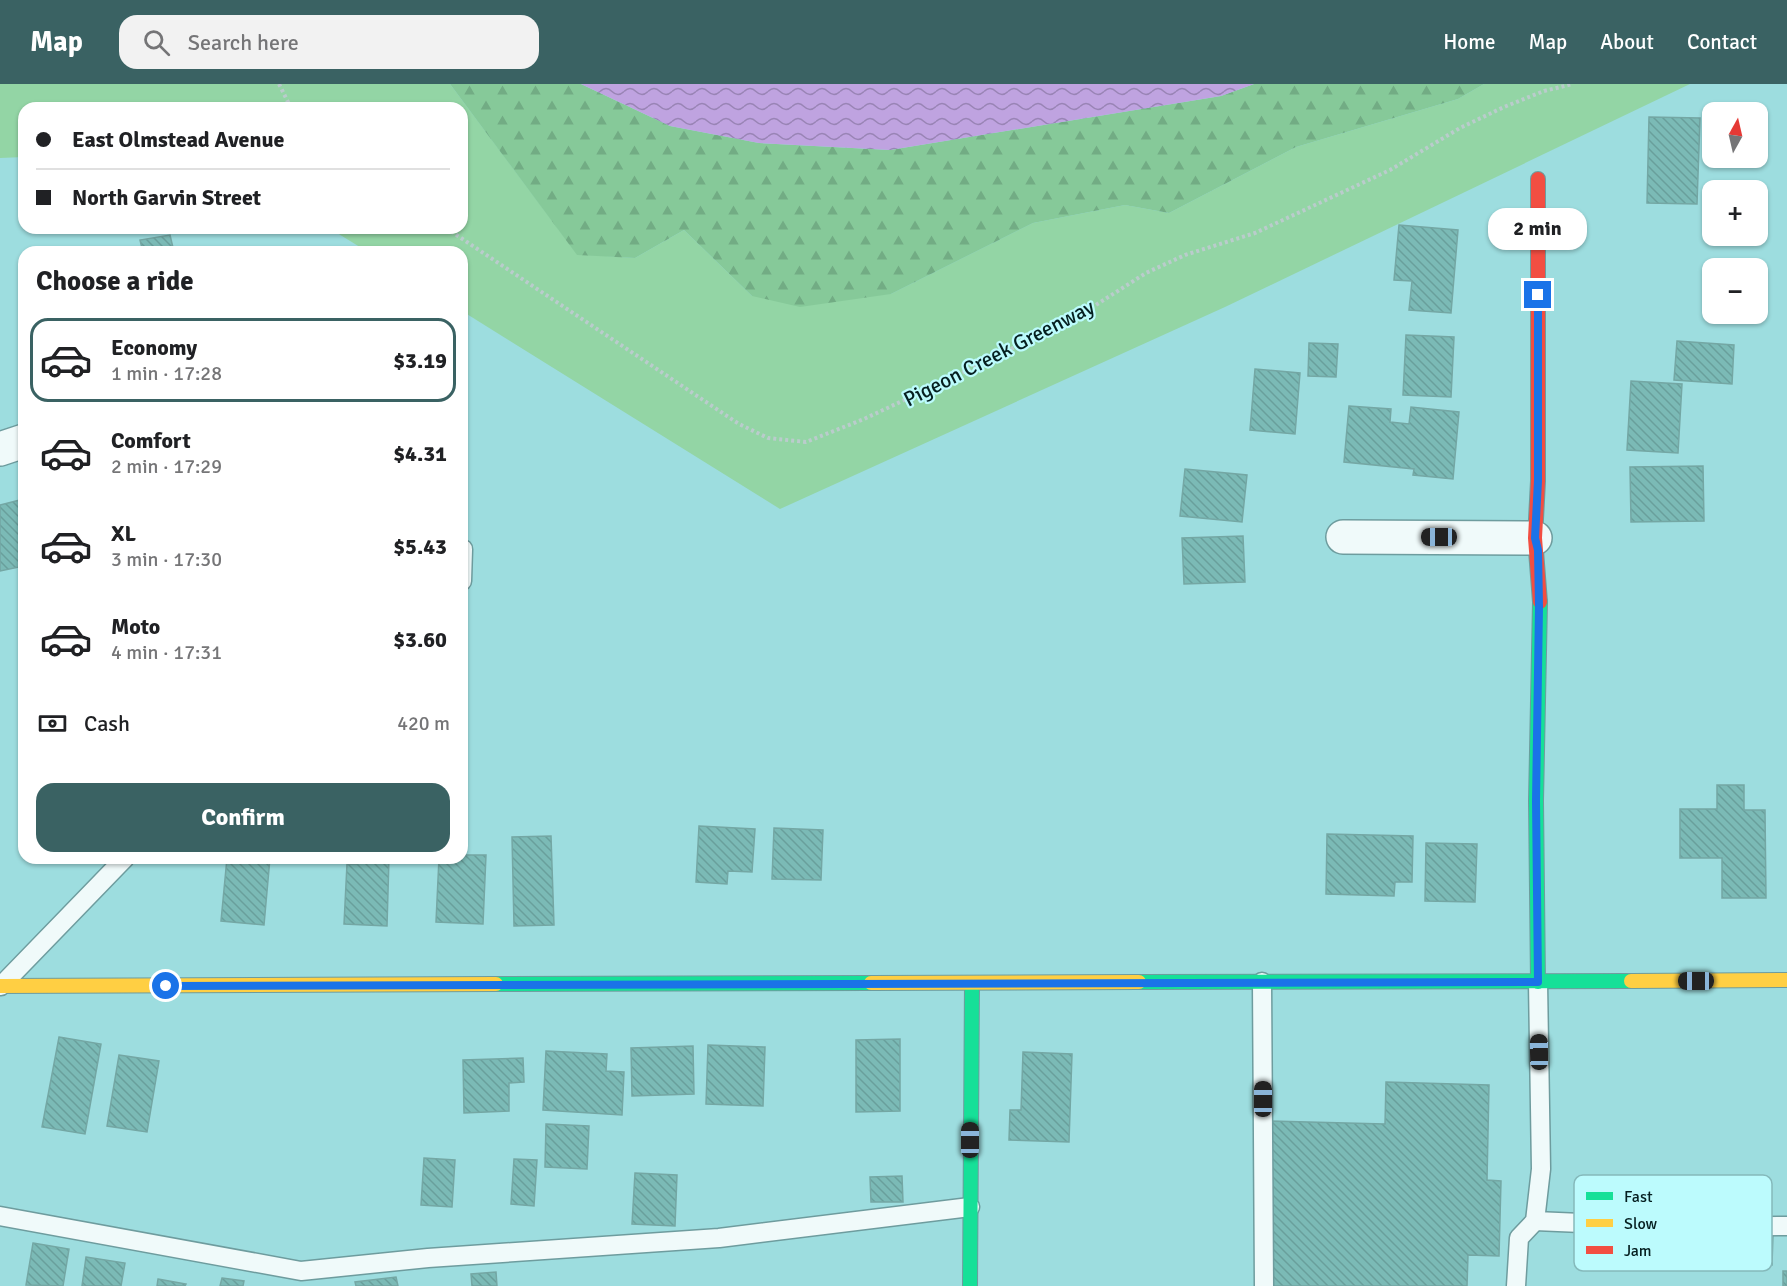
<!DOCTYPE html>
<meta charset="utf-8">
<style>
:root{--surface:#fff;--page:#f2f2f2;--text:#202124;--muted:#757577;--line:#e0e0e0;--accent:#3a6263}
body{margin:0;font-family:Signika,sans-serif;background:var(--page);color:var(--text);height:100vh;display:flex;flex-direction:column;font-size:22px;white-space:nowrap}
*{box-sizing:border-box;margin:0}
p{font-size:20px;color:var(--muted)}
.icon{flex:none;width:33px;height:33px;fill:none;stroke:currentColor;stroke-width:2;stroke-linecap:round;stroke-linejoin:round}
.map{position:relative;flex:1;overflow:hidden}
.details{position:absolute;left:18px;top:162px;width:450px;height:618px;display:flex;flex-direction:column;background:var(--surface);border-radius:18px;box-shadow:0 2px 4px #0004}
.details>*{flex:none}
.hud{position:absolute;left:18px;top:18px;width:450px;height:132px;border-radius:18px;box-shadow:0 2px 4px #0004;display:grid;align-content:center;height:132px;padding:0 18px;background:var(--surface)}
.needle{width:39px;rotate:8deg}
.tools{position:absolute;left:1702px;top:18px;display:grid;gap:12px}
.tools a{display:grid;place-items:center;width:66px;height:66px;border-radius:12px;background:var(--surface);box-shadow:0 2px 4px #0004;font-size:30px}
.end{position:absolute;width:27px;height:27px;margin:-14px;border:8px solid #1a73e8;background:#fff;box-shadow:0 0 0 3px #fff}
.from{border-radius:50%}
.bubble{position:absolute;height:42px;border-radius:18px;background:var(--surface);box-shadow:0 2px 4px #0004;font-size:20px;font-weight:700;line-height:42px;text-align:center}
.car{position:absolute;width:18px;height:36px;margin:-18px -9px;border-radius:8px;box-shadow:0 0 4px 2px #0007;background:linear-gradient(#222 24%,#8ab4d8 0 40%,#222 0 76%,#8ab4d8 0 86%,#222 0)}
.hud b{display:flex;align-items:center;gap:21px;height:57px;font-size:22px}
.hud b+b{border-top:2px solid var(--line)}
.hud i{width:15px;height:15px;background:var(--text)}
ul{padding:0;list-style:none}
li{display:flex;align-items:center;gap:18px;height:84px;margin:0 12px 9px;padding:0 6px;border:3px solid transparent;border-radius:18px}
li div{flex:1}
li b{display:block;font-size:22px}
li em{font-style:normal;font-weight:700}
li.on{border-color:var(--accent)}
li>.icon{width:54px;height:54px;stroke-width:1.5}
h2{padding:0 18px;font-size:27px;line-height:72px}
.pay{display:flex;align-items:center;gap:15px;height:66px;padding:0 18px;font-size:22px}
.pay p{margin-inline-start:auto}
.button{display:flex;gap:12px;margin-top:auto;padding:12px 18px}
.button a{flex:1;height:69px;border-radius:18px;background:var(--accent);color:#fff;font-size:24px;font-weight:700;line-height:69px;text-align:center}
header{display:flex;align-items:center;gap:36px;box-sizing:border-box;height:84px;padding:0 30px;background:var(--accent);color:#fff}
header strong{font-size:28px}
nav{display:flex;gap:33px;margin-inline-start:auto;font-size:21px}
.search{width:420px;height:54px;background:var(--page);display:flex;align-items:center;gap:15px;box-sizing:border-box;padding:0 21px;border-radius:18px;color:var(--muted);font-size:22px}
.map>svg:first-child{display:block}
.grass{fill:#93d5a5}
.forest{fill:url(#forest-firs)}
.water{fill:url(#water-waves)}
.building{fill:url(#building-back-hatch);stroke:#74a7a4;stroke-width:1.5}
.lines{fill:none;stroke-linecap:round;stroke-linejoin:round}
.lane-casing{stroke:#6e9c9e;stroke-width:21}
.street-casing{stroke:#6e9c9e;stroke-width:36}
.fast-casing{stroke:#6e9c9e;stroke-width:16}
.slow-casing{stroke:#6e9c9e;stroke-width:16}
.jam-casing{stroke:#6e9c9e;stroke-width:16}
.path{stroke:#bacccc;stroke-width:4;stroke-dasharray:3 3;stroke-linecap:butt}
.lane{stroke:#f0fafa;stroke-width:18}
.street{stroke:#f0fafa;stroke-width:33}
.fast{stroke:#16e098;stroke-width:14}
.slow{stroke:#ffcf43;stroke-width:14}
.jam{stroke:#f24e42;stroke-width:14}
.route{stroke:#1a73e8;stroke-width:8}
.labels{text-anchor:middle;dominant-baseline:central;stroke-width:4.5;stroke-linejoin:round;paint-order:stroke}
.street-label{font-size:21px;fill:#051f20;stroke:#bcfbfd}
.key{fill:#bcfbfd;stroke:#85b9bb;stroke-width:1.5}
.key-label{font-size:16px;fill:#051f20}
</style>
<header>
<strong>Map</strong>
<div class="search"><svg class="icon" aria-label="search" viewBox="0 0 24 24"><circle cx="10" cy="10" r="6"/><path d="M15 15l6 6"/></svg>Search here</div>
<nav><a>Home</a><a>Map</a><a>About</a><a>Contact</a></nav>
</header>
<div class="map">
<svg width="1787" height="1202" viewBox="0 0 1787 1202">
<defs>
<pattern id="forest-firs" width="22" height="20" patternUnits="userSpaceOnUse" patternTransform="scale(1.5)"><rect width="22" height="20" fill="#86c999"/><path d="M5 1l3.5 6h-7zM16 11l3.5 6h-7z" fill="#72ac84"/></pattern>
<pattern id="water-waves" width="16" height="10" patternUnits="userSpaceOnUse" patternTransform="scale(1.5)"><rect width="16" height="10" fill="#bfa3e0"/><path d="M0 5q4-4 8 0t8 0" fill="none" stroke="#9984b5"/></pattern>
<pattern id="building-back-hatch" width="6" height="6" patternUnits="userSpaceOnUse" patternTransform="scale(1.5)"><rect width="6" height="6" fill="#7bbab6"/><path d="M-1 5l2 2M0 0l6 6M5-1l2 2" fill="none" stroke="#699f9c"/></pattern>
</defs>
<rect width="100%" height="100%" fill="#9ddddf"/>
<path class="grass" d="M0 0H450L577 170 635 174 684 146 752 212 891 210 1033 139 1125 121 1169 129 1296 63 1458 15 1484 0H1690L1225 223 780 425 462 227V168H368L329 144H462V24H24V73L0 74Z"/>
<path class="forest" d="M450 0H581L670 42 759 59 890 66 1221 12 1254 0H1484L1458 15 1296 63 1169 129 1125 121 1033 139 891 210 800 223 752 212 684 146 635 174 577 171Z"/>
<path class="water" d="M581 0H1254L1221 12 890 66 759 59 670 42Z"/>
<g class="building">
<path d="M1649 33 1700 34 1697 120 1647 119Z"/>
<path d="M1399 141 1458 146 1451 229 1409 226 1412 197 1394 196Z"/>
<path d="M170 151 174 168H143L140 156Z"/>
<path d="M1406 251 1454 253 1451 313 1403 311Z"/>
<path d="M1677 257 1734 261 1732 300 1674 296Z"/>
<path d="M1309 259 1338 260 1336 293 1308 292Z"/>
<path d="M1255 285 1300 289 1295 350 1250 346Z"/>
<path d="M1631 297 1682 300 1678 369 1627 366Z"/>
<path d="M1349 322 1391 325 1390 338 1409 340 1411 323 1459 328 1453 395 1413 391 1414 385 1344 378Z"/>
<path d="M1703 382 1704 437 1631 438 1630 383Z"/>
<path d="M1185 385 1247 391 1242 438 1180 432Z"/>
<path d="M20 416 24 434V482L0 487V421Z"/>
<path d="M1243 452 1245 498 1184 500 1182 454Z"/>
<path d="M1717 701H1744V726H1765L1766 814H1722V774H1680V725H1717Z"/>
<path d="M699 742 755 745 752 788 728 787 727 800 696 798Z"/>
<path d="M774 744 823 746 821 796 772 795Z"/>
<path d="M1327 750 1413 752 1412 798H1395L1394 812 1326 810Z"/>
<path d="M551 752 554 841 514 842 512 753Z"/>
<path d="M1426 759 1477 760 1475 818 1425 817Z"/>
<path d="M462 771H486L483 840 436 838 439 774H462Z"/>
<path d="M227 774H270L264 841 221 837Z"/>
<path d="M357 774H389L387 842 344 840 347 780H357Z"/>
<path d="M59 953 101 960 85 1050 42 1043Z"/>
<path d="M900 955V1027L856 1028V956Z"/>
<path d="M708 961 765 963 763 1022 706 1020Z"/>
<path d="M693 962 694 1010 632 1012 631 964Z"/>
<path d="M546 967 607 970 606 987 624 988 622 1031 543 1026Z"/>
<path d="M1023 968 1072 970 1069 1058 1009 1056 1010 1026H1021Z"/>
<path d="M119 971 159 977 147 1048 107 1042Z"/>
<path d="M523 974 524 998 509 999V1027L464 1029 463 976Z"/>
<path d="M1386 998 1489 1001 1487 1096 1501 1097 1499 1172 1468 1171 1467 1202H1267L1271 1037 1385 1040Z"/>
<path d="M546 1040 589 1042 587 1085 545 1083Z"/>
<path d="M424 1074 455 1076 452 1123 421 1121Z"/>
<path d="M514 1075 537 1076 534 1122 511 1120Z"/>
<path d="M635 1089 677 1091 675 1142 632 1140Z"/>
<path d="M902 1092 903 1118H871L870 1093Z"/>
<path d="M1738 1148 1773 1149 1772 1181 1738 1180Z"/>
<path d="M33 1159 69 1165 63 1202 26 1201Z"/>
<path d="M86 1173 125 1179 121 1202H82Z"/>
<rect x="1783" y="1187" width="4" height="15"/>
<path d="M496 1188 497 1202H472L471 1190Z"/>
<path d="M396 1193 398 1202H356L355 1198Z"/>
<path d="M222 1194 244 1197 243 1202H220Z"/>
<path d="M158 1195 186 1200 185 1202H157Z"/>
</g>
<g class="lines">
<defs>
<g id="lane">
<path d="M462 497 463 465"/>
<path d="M1262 898 1264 1202"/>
<path d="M1 902 125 774"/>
<path d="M0 1132 301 1187 428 1174 719 1154 970 1123"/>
<path d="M1535 1137 1674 1143 1787 1142"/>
<path d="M1516 1202 1519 1154 1535 1137 1541 1085 1538 898"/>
</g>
<g id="street">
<path d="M0 365 24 357"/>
<path d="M1343 453 1535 454"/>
</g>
<g id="fast">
<path d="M1139 898 1631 897"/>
<path d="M1538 898 1536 717 1540 518"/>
<path d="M496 900 871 899"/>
<path d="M970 1202 972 899"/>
</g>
<g id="slow">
<path d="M1631 897 1787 896"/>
<path d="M871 899 1139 898"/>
<path d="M0 902 496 900"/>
</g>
<path id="jam" d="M1538 95V397L1535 454 1540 518"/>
</defs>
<use href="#lane" class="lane-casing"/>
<use href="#street" class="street-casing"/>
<use href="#fast" class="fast-casing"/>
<use href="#slow" class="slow-casing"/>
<use href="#jam" class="jam-casing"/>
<g class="path">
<path d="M279 0 291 24"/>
<path d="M446 144 739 340 768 354 806 358 864 335 985 278 1088 226 1146 189 1185 171 1255 149 1390 86 1460 44 1504 23 1544 7 1573 0"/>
</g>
<use href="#lane" class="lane"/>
<use href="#street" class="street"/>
<use href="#fast" class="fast"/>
<use href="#slow" class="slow"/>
<use href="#jam" class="jam"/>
</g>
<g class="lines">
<path class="route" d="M166 902 1538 898 1536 717 1539 523 1538 466 1535 454 1538 397V211"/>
</g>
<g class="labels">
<g class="street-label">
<text transform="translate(999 269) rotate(-27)">Pigeon Creek Greenway</text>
</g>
</g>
<rect x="1574" y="1091" width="198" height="96" rx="9" class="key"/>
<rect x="1586" y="1108" width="27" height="8" fill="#16e098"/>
<rect x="1586" y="1135" width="27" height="8" fill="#ffcf43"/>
<rect x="1586" y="1162" width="27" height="8" fill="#f24e42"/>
<g class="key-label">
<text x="1624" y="1118">Fast</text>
<text x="1624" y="1145">Slow</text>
<text x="1624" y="1172">Jam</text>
</g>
</svg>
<div class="tools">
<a><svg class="needle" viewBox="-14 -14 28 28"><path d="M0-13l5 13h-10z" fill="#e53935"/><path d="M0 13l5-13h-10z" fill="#757577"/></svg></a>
<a>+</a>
<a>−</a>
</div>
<i class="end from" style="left:166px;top:902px"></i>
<i class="end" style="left:1538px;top:211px"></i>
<div class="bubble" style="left:1488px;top:124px;width:99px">2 min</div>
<i class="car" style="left:1439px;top:453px;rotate:270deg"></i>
<i class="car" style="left:1696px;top:897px;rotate:270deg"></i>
<i class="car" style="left:1539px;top:968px;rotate:359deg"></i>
<i class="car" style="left:1263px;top:1015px;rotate:0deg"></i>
<i class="car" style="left:970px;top:1056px;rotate:0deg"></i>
<div class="hud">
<b><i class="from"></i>East Olmstead Avenue</b>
<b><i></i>North Garvin Street</b>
</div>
<section class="details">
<h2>Choose a ride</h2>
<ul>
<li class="on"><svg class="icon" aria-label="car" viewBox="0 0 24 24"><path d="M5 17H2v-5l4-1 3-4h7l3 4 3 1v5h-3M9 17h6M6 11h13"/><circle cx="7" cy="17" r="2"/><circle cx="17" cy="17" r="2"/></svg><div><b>Economy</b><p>1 min · 17:28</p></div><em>$3.19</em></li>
<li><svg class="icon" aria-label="car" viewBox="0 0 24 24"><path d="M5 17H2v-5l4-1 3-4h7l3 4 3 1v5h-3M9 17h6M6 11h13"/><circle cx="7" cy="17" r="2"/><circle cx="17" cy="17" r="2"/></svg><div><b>Comfort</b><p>2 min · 17:29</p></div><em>$4.31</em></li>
<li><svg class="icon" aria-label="car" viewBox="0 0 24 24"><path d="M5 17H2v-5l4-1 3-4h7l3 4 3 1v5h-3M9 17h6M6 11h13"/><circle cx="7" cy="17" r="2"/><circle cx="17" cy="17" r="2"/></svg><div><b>XL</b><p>3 min · 17:30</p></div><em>$5.43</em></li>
<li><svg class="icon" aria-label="car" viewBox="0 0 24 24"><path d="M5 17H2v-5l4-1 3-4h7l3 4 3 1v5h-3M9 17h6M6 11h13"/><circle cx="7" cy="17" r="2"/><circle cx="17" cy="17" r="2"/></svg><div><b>Moto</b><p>4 min · 17:31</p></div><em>$3.60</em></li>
</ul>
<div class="pay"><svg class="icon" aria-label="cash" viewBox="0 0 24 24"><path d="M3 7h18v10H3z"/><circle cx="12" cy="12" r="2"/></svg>Cash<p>420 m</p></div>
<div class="button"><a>Confirm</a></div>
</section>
</div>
